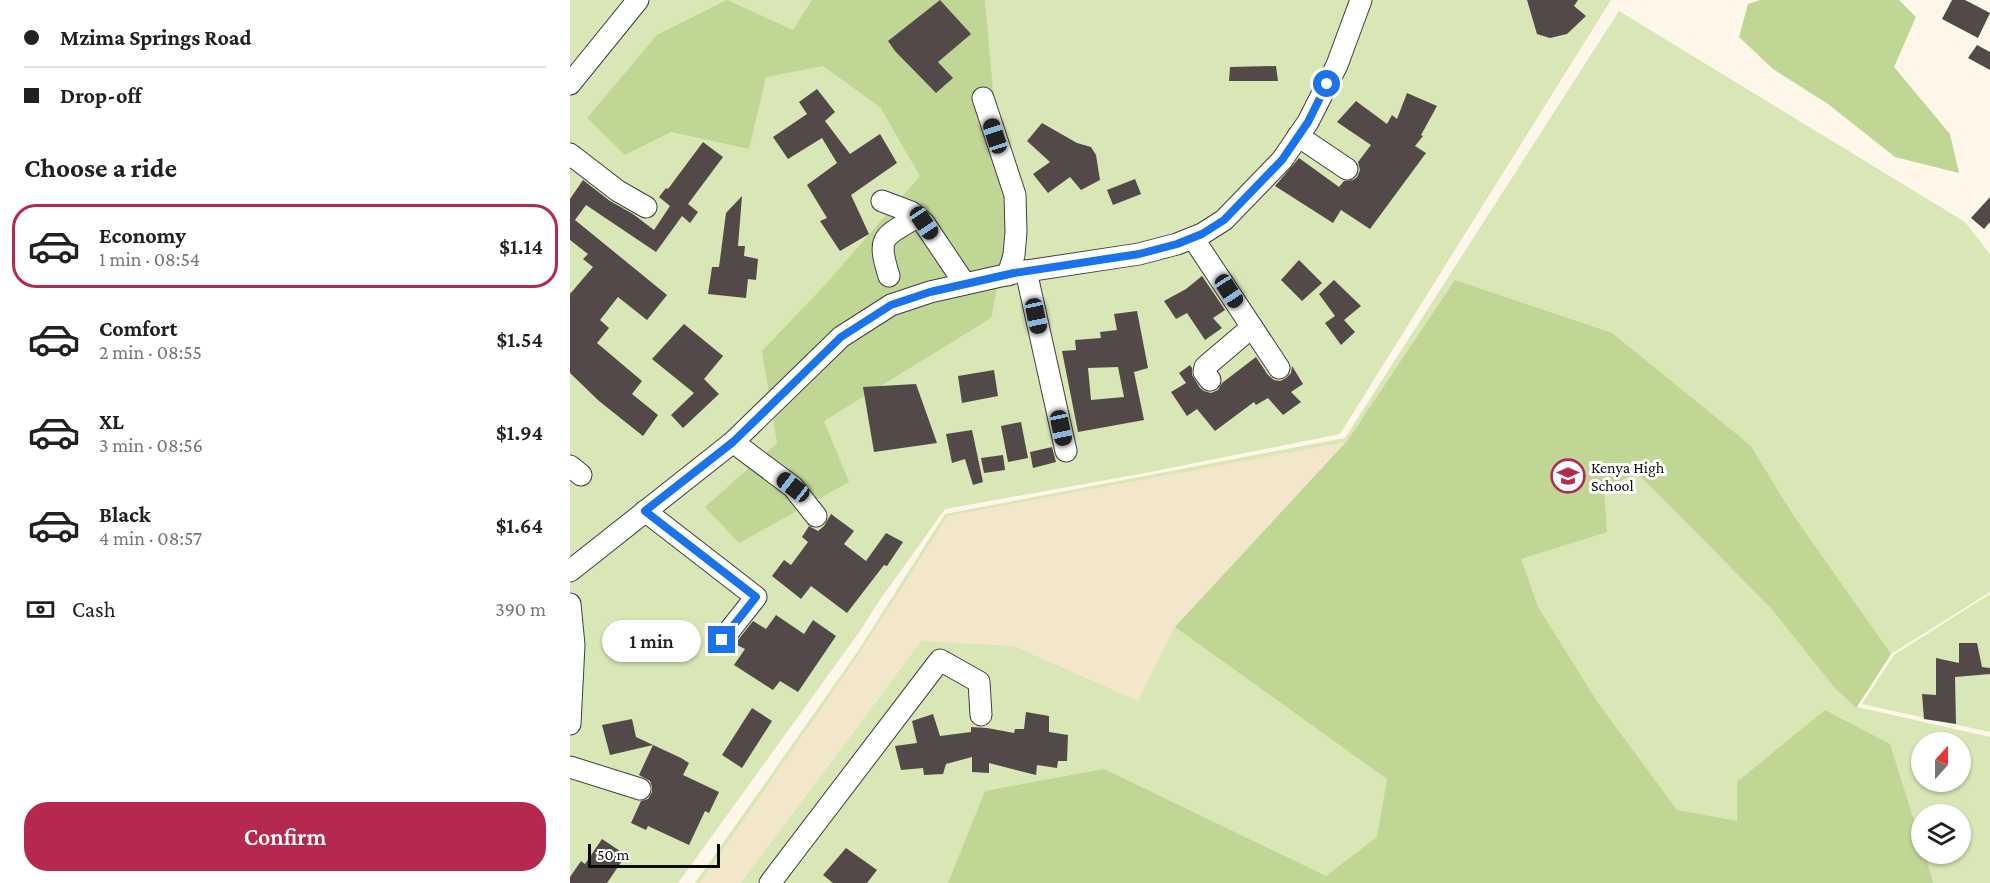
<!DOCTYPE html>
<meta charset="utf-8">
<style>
:root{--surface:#fff;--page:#f6f6f6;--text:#202124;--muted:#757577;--line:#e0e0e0;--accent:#b4294d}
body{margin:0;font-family:"Crimson Pro",serif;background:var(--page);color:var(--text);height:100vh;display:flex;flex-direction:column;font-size:22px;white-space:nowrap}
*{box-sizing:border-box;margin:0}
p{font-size:20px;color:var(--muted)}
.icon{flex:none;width:33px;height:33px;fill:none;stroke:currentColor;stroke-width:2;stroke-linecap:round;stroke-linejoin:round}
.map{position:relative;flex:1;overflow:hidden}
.drawer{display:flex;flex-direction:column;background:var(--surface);width:570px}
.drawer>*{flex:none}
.guide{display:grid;align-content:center;height:132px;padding:0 24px;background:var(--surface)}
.needle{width:39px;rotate:21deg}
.fabs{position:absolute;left:1341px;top:732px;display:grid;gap:12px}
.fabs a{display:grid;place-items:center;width:60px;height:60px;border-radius:50%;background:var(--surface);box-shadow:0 2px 4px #0004;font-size:30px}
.scale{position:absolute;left:18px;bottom:15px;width:132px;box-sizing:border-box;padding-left:6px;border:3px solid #0b0b0b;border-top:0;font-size:16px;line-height:21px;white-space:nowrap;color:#0b0b0b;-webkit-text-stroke:4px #fff;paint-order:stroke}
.end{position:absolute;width:27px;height:27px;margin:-14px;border:8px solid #1a73e8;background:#fff;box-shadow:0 0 0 3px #fff}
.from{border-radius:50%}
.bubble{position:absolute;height:42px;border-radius:21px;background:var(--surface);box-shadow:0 2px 4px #0004;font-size:20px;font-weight:600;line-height:42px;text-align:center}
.car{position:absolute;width:18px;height:36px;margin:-18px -9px;border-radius:8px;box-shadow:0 0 4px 2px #0007;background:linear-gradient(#222 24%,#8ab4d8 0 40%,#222 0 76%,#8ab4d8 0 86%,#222 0)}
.guide b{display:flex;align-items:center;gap:21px;height:57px;font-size:22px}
.guide b+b{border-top:2px solid var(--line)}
.guide i{width:15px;height:15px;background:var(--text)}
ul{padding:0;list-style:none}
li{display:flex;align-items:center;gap:18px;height:84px;margin:0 12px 9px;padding:0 12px;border:3px solid transparent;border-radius:24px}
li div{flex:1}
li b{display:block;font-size:22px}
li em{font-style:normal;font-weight:600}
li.active{border-color:var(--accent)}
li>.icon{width:54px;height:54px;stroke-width:1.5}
h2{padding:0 24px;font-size:27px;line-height:72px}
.pay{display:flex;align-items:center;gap:15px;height:66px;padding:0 24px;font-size:22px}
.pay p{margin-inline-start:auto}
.primary-button{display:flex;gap:12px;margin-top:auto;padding:12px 24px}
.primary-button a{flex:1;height:69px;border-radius:24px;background:var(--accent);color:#fff;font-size:24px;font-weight:600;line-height:69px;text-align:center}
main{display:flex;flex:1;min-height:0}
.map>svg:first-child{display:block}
.farmland{fill:#f2e7cb}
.green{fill:#d9e6b5;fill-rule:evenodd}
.forest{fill:#c0d695}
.building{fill:#534948;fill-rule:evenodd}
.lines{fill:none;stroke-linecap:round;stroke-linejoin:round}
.minor-casing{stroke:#3e3e3e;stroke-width:23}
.minor{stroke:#fff;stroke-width:21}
.route{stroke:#1a73e8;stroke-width:8}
.labels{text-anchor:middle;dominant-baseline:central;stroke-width:6;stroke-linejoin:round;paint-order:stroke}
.poi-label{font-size:16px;fill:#0b0b0b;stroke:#fff;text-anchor:start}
</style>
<main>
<section class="drawer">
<div class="guide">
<b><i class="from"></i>Mzima Springs Road</b>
<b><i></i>Drop-off</b>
</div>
<h2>Choose a ride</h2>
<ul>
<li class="active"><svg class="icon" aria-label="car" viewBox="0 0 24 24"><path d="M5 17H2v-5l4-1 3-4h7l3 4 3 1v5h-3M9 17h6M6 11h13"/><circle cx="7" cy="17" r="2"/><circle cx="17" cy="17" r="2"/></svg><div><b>Economy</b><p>1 min · 08:54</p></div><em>$1.14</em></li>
<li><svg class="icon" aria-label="car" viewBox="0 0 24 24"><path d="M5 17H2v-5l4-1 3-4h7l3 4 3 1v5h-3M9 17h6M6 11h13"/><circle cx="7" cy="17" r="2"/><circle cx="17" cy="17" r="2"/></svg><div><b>Comfort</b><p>2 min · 08:55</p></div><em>$1.54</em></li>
<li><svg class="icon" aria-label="car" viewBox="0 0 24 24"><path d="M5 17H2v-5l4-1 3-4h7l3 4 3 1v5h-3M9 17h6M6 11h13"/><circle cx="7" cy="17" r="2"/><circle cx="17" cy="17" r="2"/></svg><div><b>XL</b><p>3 min · 08:56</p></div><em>$1.94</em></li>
<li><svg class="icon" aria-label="car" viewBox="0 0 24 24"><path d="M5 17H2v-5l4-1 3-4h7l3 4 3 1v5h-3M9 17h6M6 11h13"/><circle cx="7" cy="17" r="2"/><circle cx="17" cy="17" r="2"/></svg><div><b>Black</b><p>4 min · 08:57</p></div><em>$1.64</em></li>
</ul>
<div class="pay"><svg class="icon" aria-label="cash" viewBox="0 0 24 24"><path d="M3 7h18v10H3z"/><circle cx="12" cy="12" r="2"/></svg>Cash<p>390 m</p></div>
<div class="primary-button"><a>Confirm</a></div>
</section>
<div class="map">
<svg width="1420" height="883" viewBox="0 0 1420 883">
<rect width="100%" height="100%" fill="#fef6e9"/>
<path class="farmland" d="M777 441 817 779 351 641 171 883H130L290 653 378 516Z"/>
<g class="green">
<path d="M0 0H1041L770 434 575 473 375 509 309 601 290 631 108 883H0Z"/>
<path d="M1049 11 1395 222 1420 254V592L1321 654 1287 707 1420 737V883H171L351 641 443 646 568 701 605 627 776 442 378 516 290 653 130 883H125L288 651 375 514 775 438ZM1352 742H1390V782H1352ZM1352 814H1390V854H1352Z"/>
<path d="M1420 594V732L1292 704 1324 655Z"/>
</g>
<g class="forest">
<path d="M157 0 223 30 242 0H415L424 102 441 218 421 318 254 421 279 482 169 543 135 507 207 443 192 351 255 285 350 176 310 107 253 66 196 77 179 149 101 132 55 155 17 118 87 35Z"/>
<path d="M1190 0H1329L1346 17 1324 67 1380 134 1389 173 1325 157 1258 104 1203 69 1169 37 1178 4Z"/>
<path d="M885 280 1042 333 1180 445 1223 515 1321 654 1286 708 1264 687 1201 608 1067 473 1034 488 1037 532 951 559 968 607 1028 703 1107 810 1167 821V782L1255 710 1320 744 1351 843 1352 854H1355L1363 883H378L415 791 534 769 756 876 807 837 817 779 605 627 778 440Z"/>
</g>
<g class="building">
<path d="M370 0 401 34 368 62 383 78 366 93 325 51 318 41Z"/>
<path d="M957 0H1008L1004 6 1016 16 997 34 980 38 967 34Z"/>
<path d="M1382 0H1395L1420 13 1408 38 1372 19Z"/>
<path d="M1407 45 1420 52V70L1398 58Z"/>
<path d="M706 66 708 81H659L660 67Z"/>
<path d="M247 89 265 112 255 121 280 154 310 134 327 163 281 195 299 234 270 251 250 221 257 218 237 185 267 163 252 138 218 159 203 137 237 114 229 102Z"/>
<path d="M837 93 867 106 851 135 853 136 845 146 856 153 800 229 771 210 763 223 705 186 729 158 769 187 774 181 783 180 787 177 790 170 788 162 801 145 767 122 786 101 817 124 822 115 827 119Z"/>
<path d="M472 123 507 143 521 147 526 155 530 180 511 190 500 177 478 193 463 174 480 162 457 141Z"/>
<path d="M133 142 153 157 118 204 128 212 120 223 112 216 86 252 16 205 5 220 97 295 77 320 48 297 30 320 39 328 27 343 72 381 62 394 88 415 73 436 29 401 0 373V294L23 267 13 259 18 254 0 240V199L13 180 40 201 63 214 84 230 100 206 89 197 96 188 98 189Z"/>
<path d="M565 179 571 194 543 205 537 190Z"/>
<path d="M172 196 168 246H175L174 256 188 259 186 280 178 279 176 298 138 294 142 267H149L156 213Z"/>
<path d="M1420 197V222L1414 229 1401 218Z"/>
<path d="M729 260 752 283 732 301 711 280Z"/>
<path d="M632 276 655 310 643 318 652 328 635 340 617 313 606 319 594 301 616 289Z"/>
<path d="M764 280 791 306 774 320 785 332 771 345 755 323 765 316 749 294Z"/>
<path d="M567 311 578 368 564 372 574 420 508 432 492 351 506 350 505 340 531 338 530 332 547 330 544 314ZM548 367 554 397 521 400 518 368Z"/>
<path d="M114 324 153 356 134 379 149 394 113 428 101 415 124 393 82 359Z"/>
<path d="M686 357 698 375 704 380 710 381 716 378 721 373 722 366 733 384 721 392 731 402 713 415 698 398 686 405 684 402 645 431 627 409 617 416 601 392 616 383 609 373 620 365 622 368V375L630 388 634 391 641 393 648 390 652 383Z"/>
<path d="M424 370 428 396 392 403 388 376Z"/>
<path d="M346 384 367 443 304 452 293 387Z"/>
<path d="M451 422 458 458 438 462 431 426Z"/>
<path d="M402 430 413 482 403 485 395 459 382 463 376 434Z"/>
<path d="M482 447 486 462 463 468 460 452Z"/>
<path d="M433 455 435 470 414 473 411 458Z"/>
<path d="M261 514 284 531 274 544 296 561 316 533 333 542 317 566 314 565 277 613 241 586 231 599 202 576 214 560 221 565 238 542 232 537 239 526 248 531 254 526Z"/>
<path d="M206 615 234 634 243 620 266 636 228 692 210 681 203 690 164 665 175 649 165 644 183 621 196 629Z"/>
<path d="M1389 643H1407L1412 667 1420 668V674L1385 677 1386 724 1354 719 1352 694 1366 695V658L1389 663Z"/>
<path d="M182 708 202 721 172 768 152 755Z"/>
<path d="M456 712 479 716V732L498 735 497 761H488L487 768 467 765 466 775 419 763V773L402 772V757L376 764 373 774 354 775 353 768 331 770 325 746 347 743 342 721 363 714 370 736 401 732V727L417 728 444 733 445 729H454Z"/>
<path d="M62 719 66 737 111 758 119 763 113 775 149 792 139 813 135 811 119 845 78 826 76 830 61 823 71 801 78 799 82 792V787L80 781 69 775 83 745 40 755 32 725Z"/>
<path d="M32 839 56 855 37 883H0V877L11 861 15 864Z"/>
<path d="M276 848 307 870 297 883H263L253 875Z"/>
</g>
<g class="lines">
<defs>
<g id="minor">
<path d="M0 84 68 0"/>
<path d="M413 98 445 195 446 232 444 255 438 275"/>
<path d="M728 136 777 169"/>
<path d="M0 154 48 191 76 207"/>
<path d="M312 201 341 212 354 223 395 284"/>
<path d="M623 238 709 368"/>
<path d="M456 271 496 451"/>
<path d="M319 276C306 235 314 237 347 217"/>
<path d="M640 380 634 372 635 367 682 327"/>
<path d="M163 442 223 487 246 516"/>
<path d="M0 466 11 475"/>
<path d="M75 511 186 597 152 640"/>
<path d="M0 571 163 442 271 337 321 305 360 292 444 273 569 254 607 244 632 234 654 220 712 160 738 122 767 65 791 0"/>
<path d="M0 604 4 645 0 724"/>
<path d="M0 767 70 789"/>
<path d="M200 883 370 660 409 682 411 715"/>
</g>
</defs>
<use href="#minor" class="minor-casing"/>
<use href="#minor" class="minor"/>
</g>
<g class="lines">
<path class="route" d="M152 640 186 597 75 511 163 442 271 337 321 305 360 292 444 273 569 254 607 244 632 234 654 220 712 160 738 122 757 84"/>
</g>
<defs>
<symbol id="school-ring" viewBox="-11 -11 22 22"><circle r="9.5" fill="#fff" stroke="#b4294d" stroke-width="1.5"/><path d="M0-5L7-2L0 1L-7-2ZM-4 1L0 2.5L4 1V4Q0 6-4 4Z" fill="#b4294d"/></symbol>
</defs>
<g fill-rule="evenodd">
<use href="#school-ring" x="979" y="457" width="38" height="38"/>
</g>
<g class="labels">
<g class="poi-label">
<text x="1021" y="467">Kenya High<tspan x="1021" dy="18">School</tspan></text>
</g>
</g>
</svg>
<div class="fabs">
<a><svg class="needle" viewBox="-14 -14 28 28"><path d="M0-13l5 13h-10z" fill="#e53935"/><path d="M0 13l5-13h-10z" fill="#757577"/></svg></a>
<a><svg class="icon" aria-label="layers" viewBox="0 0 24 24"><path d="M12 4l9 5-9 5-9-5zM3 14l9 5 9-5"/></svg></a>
</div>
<div class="scale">50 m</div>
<i class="end from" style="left:757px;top:84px"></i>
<i class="end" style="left:152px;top:640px"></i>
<div class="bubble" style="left:32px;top:620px;width:99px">1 min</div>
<i class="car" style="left:425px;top:136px;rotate:342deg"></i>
<i class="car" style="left:354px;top:223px;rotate:146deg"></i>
<i class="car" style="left:659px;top:291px;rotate:147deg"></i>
<i class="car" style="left:466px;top:316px;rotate:168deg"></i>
<i class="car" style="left:491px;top:428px;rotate:168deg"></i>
<i class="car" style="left:223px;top:487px;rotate:308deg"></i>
</div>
</main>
